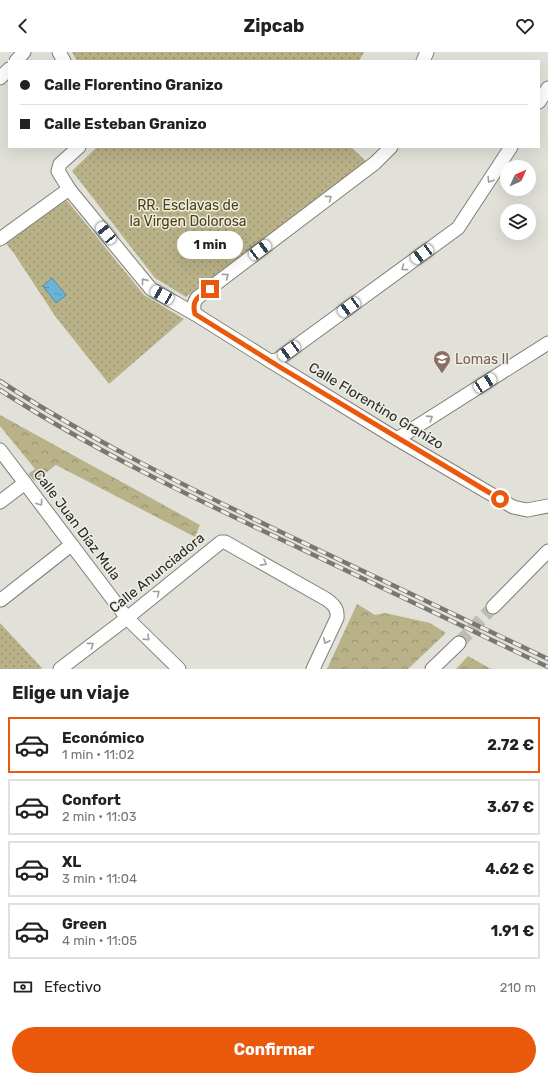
<!DOCTYPE html>
<html lang="es">
<meta charset="utf-8">
<style>
:root{--surface:#fff;--page:#f2f2f2;--text:#222;--muted:#767676;--line:#e0e0e0;--accent:#ea580c}
body{margin:0;font-family:Rubik,sans-serif;background:var(--page);color:var(--text);height:100vh;display:flex;flex-direction:column;font-size:15px;white-space:nowrap}
*{box-sizing:border-box;margin:0}
p{font-size:13px;color:var(--muted)}
.icon{flex:none;width:22px;height:22px;fill:none;stroke:currentColor;stroke-width:2;stroke-linecap:round;stroke-linejoin:round}
.map{position:relative;height:617px;overflow:hidden}
.details{display:flex;flex-direction:column;background:var(--surface);flex:1}
.details>*{flex:none}
.top-card{position:absolute;left:8px;top:8px;width:532px;height:88px;border-radius:0px;box-shadow:0 4px 16px #0002;display:grid;align-content:center;height:88px;padding:0 12px;background:var(--surface)}
.needle{width:26px;rotate:45deg}
.controls{position:absolute;left:500px;top:108px;display:grid;gap:8px}
.controls a{display:grid;place-items:center;width:36px;height:36px;border-radius:50%;background:var(--surface);box-shadow:0 4px 16px #0002;font-size:20px}
.end{position:absolute;width:18px;height:18px;margin:-9px;border:5px solid #ea580c;background:#fff;box-shadow:0 0 0 2px #fff}
.from{border-radius:50%}
.bubble{position:absolute;height:28px;border-radius:14px;background:var(--surface);box-shadow:0 4px 16px #0002;font-size:13px;font-weight:700;line-height:28px;text-align:center}
.car{position:absolute;width:12px;height:24px;margin:-12px -6px;border-radius:5px;box-shadow:0 0 3px 1px #0007;background:linear-gradient(#fff 24%,#345 0 40%,#fff 0 76%,#345 0 86%,#fff 0)}
.top-card b{display:flex;align-items:center;gap:14px;height:38px;font-size:15px}
.top-card b+b{border-top:1px solid var(--line)}
.top-card i{width:10px;height:10px;background:var(--text)}
ul{padding:0;list-style:none}
li{display:flex;align-items:center;gap:12px;height:56px;margin:0 8px 6px;padding:0 4px;border:2px solid var(--line);border-radius:0px}
li div{flex:1}
li b{display:block;font-size:15px}
li em{font-style:normal;font-weight:700}
li.on{border-color:var(--accent)}
li>.icon{width:36px;height:36px;stroke-width:1.5}
h2{padding:0 12px;font-size:18px;line-height:48px}
.pay{display:flex;align-items:center;gap:10px;height:44px;padding:0 12px;font-size:15px}
.pay p{margin-inline-start:auto}
.cta{display:flex;gap:8px;margin-top:auto;padding:8px 12px}
.cta a{flex:1;height:46px;border-radius:24px;background:var(--accent);color:#fff;font-size:16px;font-weight:700;line-height:46px;text-align:center}
header{display:flex;justify-content:space-between;align-items:center;height:52px;padding:0 12px;background:var(--surface);font-size:18px;font-weight:700}
.map>svg:first-child{display:block}
.grass{fill:url(#grass-dots)}
.park{fill:url(#park-crowns)}
.water{fill:url(#water-ripples);stroke:#578ba2}
.lines{fill:none;stroke-linecap:round;stroke-linejoin:round}
.minor-tunnel{stroke:#bdbcb5;stroke-width:13;stroke-dasharray:13 6;stroke-linecap:butt}
.minor-casing{stroke:#807f77;stroke-width:15}
.minor{stroke:#fff;stroke-width:13}
.rail-casing{stroke:#787772;stroke-width:4.5}
.rail{stroke:#efeee6;stroke-width:3;stroke-dasharray:9;stroke-linecap:butt}
.oneway{stroke:#9f9f9e}
.route{stroke:#ea580c;stroke-width:5}
.labels{text-anchor:middle;dominant-baseline:central;stroke-width:3;stroke-linejoin:round;paint-order:stroke}
.park-label{font-size:14px;fill:#4d430d;stroke:#efeee6}
.education-label{font-size:14px;fill:#785e54;stroke:#efeee6;text-anchor:start}
.street-label{font-size:14px;fill:#2a2a27;stroke:#efeee6}
</style>
<header><svg class="icon" aria-label="back" viewBox="0 0 24 24"><path d="M15 5l-7 7 7 7"/></svg>Zipcab<svg class="icon" aria-label="heart" viewBox="0 0 24 24"><path d="M12 20l-8-8c-3-5 5-10 8-4 3-6 11-1 8 4z"/></svg></header>
<div class="map">
<svg width="548" height="617" viewBox="0 0 548 617">
<defs>
<pattern id="grass-dots" width="8" height="8" patternUnits="userSpaceOnUse"><rect width="8" height="8" fill="#b9b288"/><path d="M2 2h.1M6 6h.1" fill="none" stroke="#97916f" stroke-width="1.8" stroke-linecap="round"/></pattern>
<pattern id="park-crowns" width="20" height="18" patternUnits="userSpaceOnUse"><rect width="20" height="18" fill="#b9b288"/><path d="M2 6a3 3 0 1 1 6 0M12 15a3 3 0 1 1 6 0" fill="none" stroke="#97916f"/></pattern>
<pattern id="water-ripples" width="26" height="14" patternUnits="userSpaceOnUse"><rect width="26" height="14" fill="#6ab4d7"/><path d="M2 4q2-2 4 0t4 0M15 11q2-2 4 0t4 0" fill="none" stroke="#5793ae"/></pattern>
</defs>
<rect width="100%" height="100%" fill="#e2e1d9"/>
<g class="grass">
<path d="M72 0H364L359 9H77Z"/>
<path d="M97 95H351L368 111 186 245 155 226 72 119Z"/>
<path d="M65 146 144 243 184 267 109 332 55 264 15 203 5 190Z"/>
<path d="M0 571 42 616 40 617H0Z"/>
</g>
<g class="park">
<path d="M0 363 200 473 195 485 56 413 35 429 28 422 35 417 0 374Z"/>
<path d="M357 552 375 563 385 561 430 571 446 581 408 617H327Z"/>
<path d="M468 604 491 617H456Z"/>
</g>
<path class="water" d="M52 226 66 243 56 251 43 234Z"/>
<g class="lines">
<path class="minor-tunnel" d="M459 591 493 555"/>
<defs>
<g id="minor">
<path d="M59 0 64 9"/>
<path d="M16 9 24 0"/>
<path d="M423 9 427 0"/>
<path d="M0 26 9 17"/>
<path d="M539 50 548 36"/>
<path d="M79 95 60 112 58 119 69 137 151 237 195 262 270 309 397 387 513 455 527 458 548 454"/>
<path d="M0 187 69 137"/>
<path d="M195 262C193 255 193 252 197 246L375 111 391 95"/>
<path d="M270 309 277 308 458 176 511 95"/>
<path d="M397 387 548 291"/>
<path d="M0 398 127 566 179 617"/>
<path d="M0 450 25 431"/>
<path d="M1 548 71 493"/>
<path d="M493 555 548 499"/>
<path d="M60 617 127 566 221 490H225L326 547C333 552 338 556 337 566L313 617"/>
<path d="M432 617 459 591"/>
</g>
</defs>
<use href="#minor" class="minor-casing"/>
<use href="#minor" class="minor"/>
<defs>
<g id="rail">
<path d="M0 329C90 388 187 435 283 481 371 523 460 565 548 607"/>
<path d="M0 338C94 399 196 447 297 495 381 535 464 575 548 615"/>
</g>
</defs>
<use href="#rail" class="rail-casing"/>
<use href="#rail" class="rail"/>
</g>
<defs><path id="oneway-chevron" d="M-2-3.5L2.5 0L-2 3.5" fill="none" stroke-width="1.6" stroke-linecap="round" stroke-linejoin="round"/></defs>
<g class="oneway">
<use href="#oneway-chevron" transform="translate(490 128) rotate(122)"/>
<use href="#oneway-chevron" transform="translate(329 146) rotate(-37)"/>
<use href="#oneway-chevron" transform="translate(404 216) rotate(144)"/>
<use href="#oneway-chevron" transform="translate(226 224) rotate(-37)"/>
<use href="#oneway-chevron" transform="translate(144 229) rotate(-129)"/>
<use href="#oneway-chevron" transform="translate(430 366) rotate(-33)"/>
<use href="#oneway-chevron" transform="translate(40 451) rotate(54)"/>
<use href="#oneway-chevron" transform="translate(264 511) rotate(29)"/>
<use href="#oneway-chevron" transform="translate(157 541) rotate(-39)"/>
<use href="#oneway-chevron" transform="translate(147 586) rotate(44)"/>
<use href="#oneway-chevron" transform="translate(326 589) rotate(115)"/>
<use href="#oneway-chevron" transform="translate(91 593) rotate(-37)"/>
</g>
<g class="lines">
<path class="route" d="M210 237C199 245 191 247 195 262L283 317 500 447"/>
</g>
<defs>
<symbol id="school-pin" viewBox="-11 -11 22 30"><path d="M0 17L-7.5 6A9.5 9.5 0 1 1 7.5 6Z" fill="#8d6e63" stroke="#efeee6"/><path d="M0-5L7-2L0 1L-7-2ZM-4 1L0 2.5L4 1V4Q0 6-4 4Z" fill="#fff"/></symbol>
</defs>
<g fill-rule="evenodd">
<use href="#school-pin" x="432" y="297" width="20" height="27"/>
</g>
<g class="labels">
<g class="park-label">
<text x="188" y="153">RR. Esclavas de<tspan x="188" dy="16">la Virgen Dolorosa</tspan></text>
</g>
<g class="education-label">
<text x="455" y="307">Lomas II</text>
</g>
<g class="street-label">
<text transform="translate(376 354) rotate(31)">Calle Florentino Granizo</text>
<text transform="translate(77 473) rotate(53)">Calle Juan Díaz Mula</text>
<text transform="translate(157 521) rotate(-39)">Calle Anunciadora</text>
</g>
</g>
</svg>
<div class="controls">
<a><svg class="needle" viewBox="-14 -14 28 28"><path d="M0-13l5 13h-10z" fill="#e53935"/><path d="M0 13l5-13h-10z" fill="#767676"/></svg></a>
<a><svg class="icon" aria-label="layers" viewBox="0 0 24 24"><path d="M12 4l9 5-9 5-9-5zM3 14l9 5 9-5"/></svg></a>
</div>
<i class="end from" style="left:500px;top:447px"></i>
<i class="end" style="left:210px;top:237px"></i>
<div class="bubble" style="left:177px;top:179px;width:66px">1 min</div>
<i class="car" style="left:106px;top:181px;rotate:321deg"></i>
<i class="car" style="left:260px;top:198px;rotate:53deg"></i>
<i class="car" style="left:422px;top:202px;rotate:234deg"></i>
<i class="car" style="left:162px;top:243px;rotate:300deg"></i>
<i class="car" style="left:349px;top:255px;rotate:234deg"></i>
<i class="car" style="left:289px;top:299px;rotate:234deg"></i>
<i class="car" style="left:485px;top:331px;rotate:57deg"></i>
<div class="top-card">
<b><i class="from"></i>Calle Florentino Granizo</b>
<b><i></i>Calle Esteban Granizo</b>
</div>
</div>
<section class="details">
<h2>Elige un viaje</h2>
<ul>
<li class="on"><svg class="icon" aria-label="car" viewBox="0 0 24 24"><path d="M5 17H2v-5l4-1 3-4h7l3 4 3 1v5h-3M9 17h6M6 11h13"/><circle cx="7" cy="17" r="2"/><circle cx="17" cy="17" r="2"/></svg><div><b>Económico</b><p>1 min · 11:02</p></div><em>2.72 €</em></li>
<li><svg class="icon" aria-label="car" viewBox="0 0 24 24"><path d="M5 17H2v-5l4-1 3-4h7l3 4 3 1v5h-3M9 17h6M6 11h13"/><circle cx="7" cy="17" r="2"/><circle cx="17" cy="17" r="2"/></svg><div><b>Confort</b><p>2 min · 11:03</p></div><em>3.67 €</em></li>
<li><svg class="icon" aria-label="car" viewBox="0 0 24 24"><path d="M5 17H2v-5l4-1 3-4h7l3 4 3 1v5h-3M9 17h6M6 11h13"/><circle cx="7" cy="17" r="2"/><circle cx="17" cy="17" r="2"/></svg><div><b>XL</b><p>3 min · 11:04</p></div><em>4.62 €</em></li>
<li><svg class="icon" aria-label="car" viewBox="0 0 24 24"><path d="M5 17H2v-5l4-1 3-4h7l3 4 3 1v5h-3M9 17h6M6 11h13"/><circle cx="7" cy="17" r="2"/><circle cx="17" cy="17" r="2"/></svg><div><b>Green</b><p>4 min · 11:05</p></div><em>1.91 €</em></li>
</ul>
<div class="pay"><svg class="icon" aria-label="cash" viewBox="0 0 24 24"><path d="M3 7h18v10H3z"/><circle cx="12" cy="12" r="2"/></svg>Efectivo<p>210 m</p></div>
<div class="cta"><a>Confirmar</a></div>
</section>
